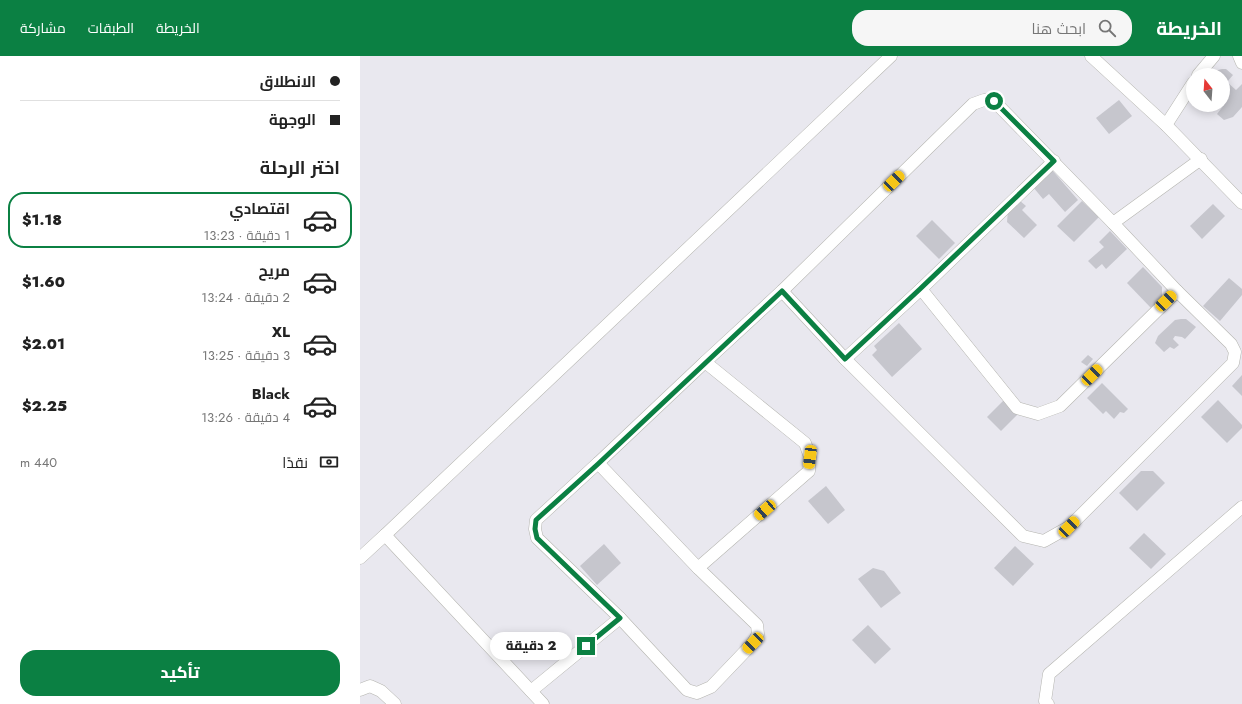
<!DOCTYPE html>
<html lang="ar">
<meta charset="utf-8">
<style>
:root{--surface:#fff;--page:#f6f6f6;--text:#222;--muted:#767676;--line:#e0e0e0;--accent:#0b8043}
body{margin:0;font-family:Jost,Cairo,sans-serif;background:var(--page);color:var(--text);direction:rtl;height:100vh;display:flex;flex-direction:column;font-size:15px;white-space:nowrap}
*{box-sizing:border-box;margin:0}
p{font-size:13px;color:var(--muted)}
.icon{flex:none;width:22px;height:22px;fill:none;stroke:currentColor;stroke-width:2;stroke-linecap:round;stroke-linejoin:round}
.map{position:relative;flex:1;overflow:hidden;direction:ltr}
.sheet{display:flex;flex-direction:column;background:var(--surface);width:360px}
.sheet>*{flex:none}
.hud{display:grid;align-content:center;height:88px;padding:0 20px;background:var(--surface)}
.needle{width:26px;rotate:343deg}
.controls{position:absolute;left:826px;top:12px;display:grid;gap:8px}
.controls a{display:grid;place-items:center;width:44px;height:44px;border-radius:50%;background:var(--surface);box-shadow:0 2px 10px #0003;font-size:20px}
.end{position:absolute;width:18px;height:18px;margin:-9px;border:5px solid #0b8043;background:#fff;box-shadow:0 0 0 2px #fff}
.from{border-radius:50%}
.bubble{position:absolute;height:28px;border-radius:14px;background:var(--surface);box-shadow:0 2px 10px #0003;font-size:13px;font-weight:800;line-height:28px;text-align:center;direction:rtl}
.car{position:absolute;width:12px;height:24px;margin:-12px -6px;border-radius:5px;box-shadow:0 0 3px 1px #0007;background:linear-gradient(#f5c518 24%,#345 0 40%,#f5c518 0 76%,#345 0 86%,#f5c518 0)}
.hud b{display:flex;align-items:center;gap:14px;height:38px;font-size:15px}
.hud b+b{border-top:1px solid var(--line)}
.hud i{width:10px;height:10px;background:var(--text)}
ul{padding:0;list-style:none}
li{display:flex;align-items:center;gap:12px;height:56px;margin:0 8px 6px;padding:0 12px;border:2px solid transparent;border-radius:16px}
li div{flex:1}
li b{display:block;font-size:15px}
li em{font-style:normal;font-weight:800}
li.current{border-color:var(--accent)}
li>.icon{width:36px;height:36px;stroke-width:1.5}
h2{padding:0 20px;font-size:18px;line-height:48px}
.pay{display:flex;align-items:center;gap:10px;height:44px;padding:0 20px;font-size:15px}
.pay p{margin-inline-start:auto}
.primary-button{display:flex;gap:8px;margin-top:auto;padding:8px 20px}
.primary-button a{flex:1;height:46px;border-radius:16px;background:var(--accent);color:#fff;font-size:16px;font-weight:800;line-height:46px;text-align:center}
header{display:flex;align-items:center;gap:24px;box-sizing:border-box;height:56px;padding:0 20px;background:var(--accent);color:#fff}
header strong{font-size:19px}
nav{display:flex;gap:22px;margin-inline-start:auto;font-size:14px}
.search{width:280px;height:36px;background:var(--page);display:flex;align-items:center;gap:10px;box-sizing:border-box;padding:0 14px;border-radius:16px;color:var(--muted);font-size:15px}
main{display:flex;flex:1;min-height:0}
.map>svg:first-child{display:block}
.building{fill:#c6c6cd}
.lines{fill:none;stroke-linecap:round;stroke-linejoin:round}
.minor-casing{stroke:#b5b5b0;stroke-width:13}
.minor{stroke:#fff;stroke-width:12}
.route{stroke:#0b8043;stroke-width:5}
</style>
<header>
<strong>الخريطة</strong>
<div class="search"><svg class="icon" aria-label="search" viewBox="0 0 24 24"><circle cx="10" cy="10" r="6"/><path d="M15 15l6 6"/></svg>ابحث هنا</div>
<nav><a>الخريطة</a><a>الطبقات</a><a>مشاركة</a></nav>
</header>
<main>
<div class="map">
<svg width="882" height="648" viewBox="0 0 882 648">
<rect width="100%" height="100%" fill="#e9e8ef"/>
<g class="building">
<path d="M862 13H866L873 19 867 26 876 34 882 28V51L873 61 864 64 857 58 864 49 863 48V19H851L858 14Z"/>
<path d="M759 44 772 60 749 78 736 62Z"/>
<path d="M692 114 718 144 705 156 689 138 683 143 673 131Z"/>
<path d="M659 144 666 150 662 154 677 169 664 182 647 166 648 154Z"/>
<path d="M722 145 739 161 714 186 697 170Z"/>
<path d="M853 148 865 160 842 183 830 170Z"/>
<path d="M572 164 595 187 579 203 556 180Z"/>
<path d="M750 175 767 193 746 213 742 208 736 213 728 205 744 191 739 186Z"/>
<path d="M783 211 802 231V242L791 252 767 227Z"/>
<path d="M869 222 882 233V239L860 265 843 250Z"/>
<path d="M821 263H826L836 271 825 283 822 281 815 280 813 283 819 289 814 293 810 291 804 296 795 287 798 280 815 264Z"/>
<path d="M539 267 562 293 532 321 512 299 517 294 514 290Z"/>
<path d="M728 299 733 303 727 310 721 306Z"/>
<path d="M882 319V340L872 330Z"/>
<path d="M742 327 768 353 764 357 760 356 754 363 746 355 743 358 727 342Z"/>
<path d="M645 343 659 357 641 375 627 361Z"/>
<path d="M858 344 882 369V372L867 387 841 361Z"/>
<path d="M781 415H793L805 427 777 455 759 437Z"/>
<path d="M466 430 485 454 468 468 448 445Z"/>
<path d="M784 477 806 498 791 513 769 492Z"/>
<path d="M244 488 261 507 237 529 220 510Z"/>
<path d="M655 490 674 508 653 530 634 512Z"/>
<path d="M513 512 524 515 541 537 521 552 498 523Z"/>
<path d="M508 569 531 593 515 608 492 584Z"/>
</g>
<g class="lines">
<defs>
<g id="minor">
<path d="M731 0 806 69 882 147"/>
<path d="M879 0 882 7"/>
<path d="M838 19 854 0"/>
<path d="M806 69 833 27"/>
<path d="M561 233 657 352 678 358 700 350 817 235 753 167"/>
<path d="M422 235 613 48 624 44 634 45 753 167 841 103"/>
<path d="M485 303 561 233 694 105"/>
<path d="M345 306 422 235 485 303 663 480 684 485 709 471 873 307 875 296 871 288 817 235"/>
<path d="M238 407 338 512 397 569 398 578 393 587 351 631 337 637 327 634 260 562 177 482 175 473 176 464Z"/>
<path d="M238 407 345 306 445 387 450 401 449 415 338 512"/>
<path d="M25 479 531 0"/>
<path d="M0 502 25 479 183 648"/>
<path d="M0 634 10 630 21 635 35 648"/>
<path d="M171 635 260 562"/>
<path d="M688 648 685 645 689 618 882 451"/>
</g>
</defs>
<use href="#minor" class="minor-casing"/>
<use href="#minor" class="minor"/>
</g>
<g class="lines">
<path class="route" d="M226 590 260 562 177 482 175 473 176 464 238 408 422 235 485 303 560 233 694 105 634 45"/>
</g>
</svg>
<div class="controls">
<a><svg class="needle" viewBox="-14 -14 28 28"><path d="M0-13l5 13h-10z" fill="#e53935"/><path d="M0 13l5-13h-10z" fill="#767676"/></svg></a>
</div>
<i class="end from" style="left:634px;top:45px"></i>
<i class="end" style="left:226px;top:590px"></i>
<div class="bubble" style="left:130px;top:576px;width:82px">2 دقيقة</div>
<i class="car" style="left:534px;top:125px;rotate:46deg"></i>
<i class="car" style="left:806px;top:245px;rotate:46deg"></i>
<i class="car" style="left:732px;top:319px;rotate:45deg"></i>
<i class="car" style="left:450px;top:401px;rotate:187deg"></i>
<i class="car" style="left:405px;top:454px;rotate:229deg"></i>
<i class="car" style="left:709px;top:471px;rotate:45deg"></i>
<i class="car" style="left:393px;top:587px;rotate:224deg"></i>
</div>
<section class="sheet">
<div class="hud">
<b><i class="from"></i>الانطلاق</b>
<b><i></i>الوجهة</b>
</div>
<h2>اختر الرحلة</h2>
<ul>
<li class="current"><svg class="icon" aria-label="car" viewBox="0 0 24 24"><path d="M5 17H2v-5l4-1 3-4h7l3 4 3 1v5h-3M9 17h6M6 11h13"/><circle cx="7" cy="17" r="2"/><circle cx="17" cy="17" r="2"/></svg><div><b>اقتصادي</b><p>1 دقيقة · 13:23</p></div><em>$1.18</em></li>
<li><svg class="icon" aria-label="car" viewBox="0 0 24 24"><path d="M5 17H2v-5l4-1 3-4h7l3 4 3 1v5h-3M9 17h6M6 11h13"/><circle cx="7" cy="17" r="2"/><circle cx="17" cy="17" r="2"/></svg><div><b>مريح</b><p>2 دقيقة · 13:24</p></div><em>$1.60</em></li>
<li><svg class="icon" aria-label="car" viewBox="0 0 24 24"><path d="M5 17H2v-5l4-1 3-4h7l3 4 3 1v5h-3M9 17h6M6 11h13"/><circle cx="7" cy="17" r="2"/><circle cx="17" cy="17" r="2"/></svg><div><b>XL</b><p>3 دقيقة · 13:25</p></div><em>$2.01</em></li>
<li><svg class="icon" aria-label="car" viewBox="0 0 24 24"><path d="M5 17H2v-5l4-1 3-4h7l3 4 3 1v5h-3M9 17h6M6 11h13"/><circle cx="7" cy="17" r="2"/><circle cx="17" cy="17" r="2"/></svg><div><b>Black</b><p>4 دقيقة · 13:26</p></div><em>$2.25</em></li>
</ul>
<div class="pay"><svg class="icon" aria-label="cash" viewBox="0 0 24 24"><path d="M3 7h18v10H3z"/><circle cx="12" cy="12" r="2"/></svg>نقدًا<p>440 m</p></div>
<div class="primary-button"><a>تأكيد</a></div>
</section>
</main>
